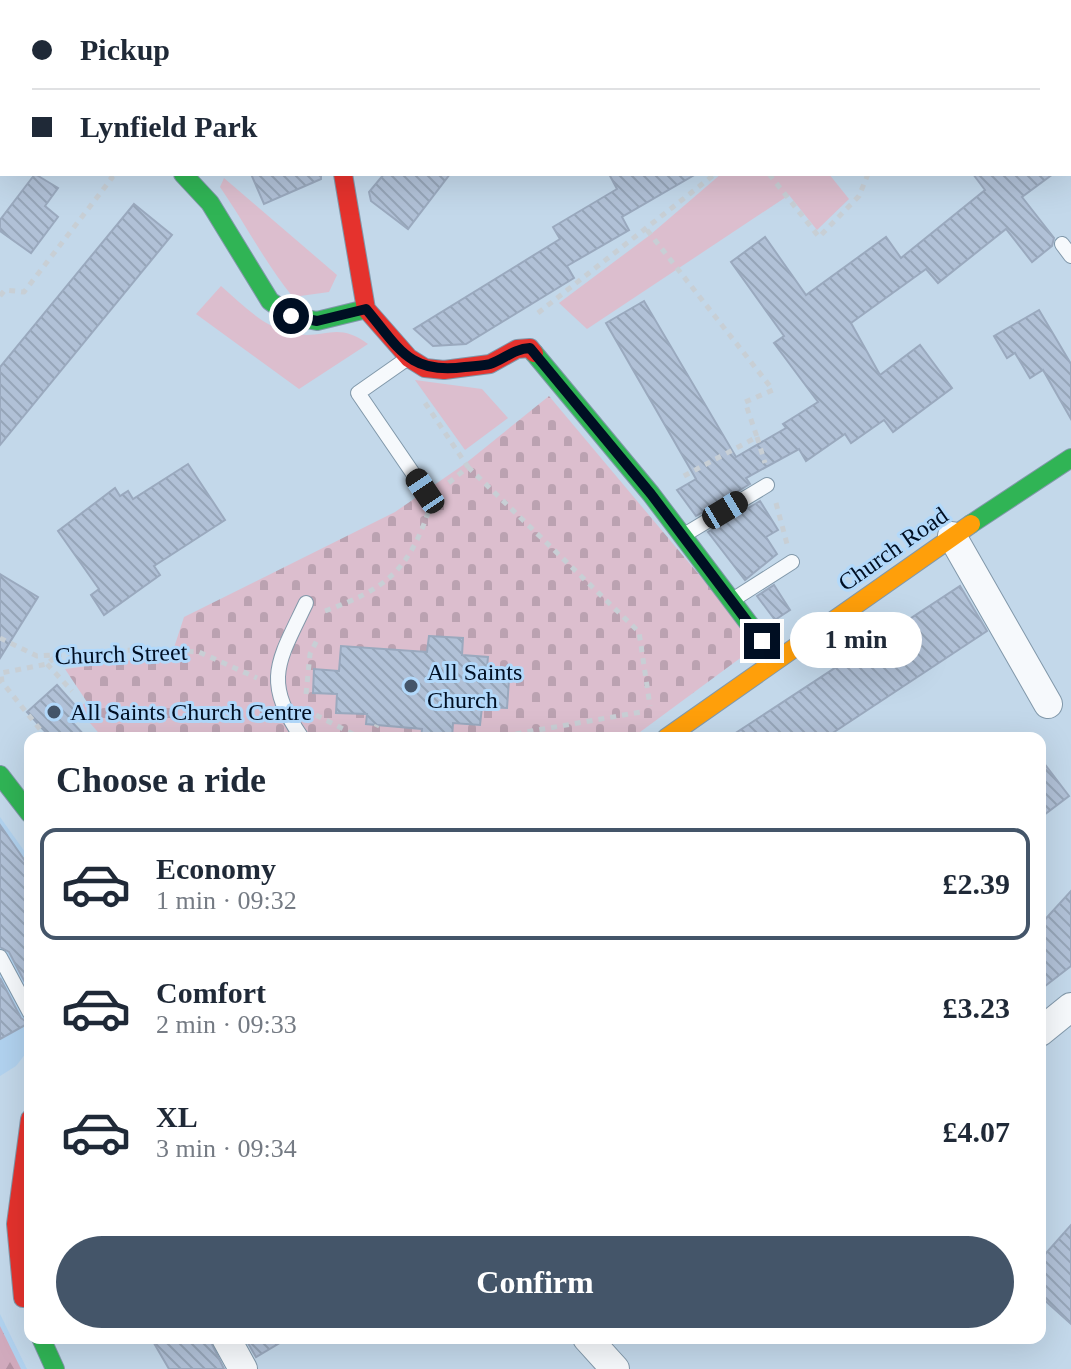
<!DOCTYPE html>
<meta charset="utf-8">
<style>
:root{--surface:#fff;--page:#f2f2f3;--text:#1f2937;--muted:#747a83;--line:#e0e1e3;--accent:#445569}
body{margin:0;font-family:Georgia,serif;background:var(--page);color:var(--text);height:100vh;display:flex;flex-direction:column;font-size:30px;white-space:nowrap}
*{box-sizing:border-box;margin:0}
p{font-size:26px;color:var(--muted)}
.icon{flex:none;width:44px;height:44px;fill:none;stroke:currentColor;stroke-width:2;stroke-linecap:round;stroke-linejoin:round}
.map{position:relative;flex:1;overflow:hidden}
.panel{position:absolute;left:24px;top:732px;width:1022px;height:612px;display:flex;flex-direction:column;background:var(--surface);border-radius:16px;box-shadow:0 8px 32px #0002}
.panel>*{flex:none}
.banner{position:absolute;left:0px;top:0px;width:1072px;height:176px;box-shadow:0 8px 32px #0002;display:grid;align-content:center;height:176px;padding:0 32px;background:var(--surface)}
.end{position:absolute;width:36px;height:36px;margin:-18px;border:10px solid #000f23;background:#fff;box-shadow:0 0 0 4px #fff}
.from{border-radius:50%}
.bubble{position:absolute;height:56px;border-radius:28px;background:var(--surface);box-shadow:0 8px 32px #0002;font-size:26px;font-weight:600;line-height:56px;text-align:center}
.car{position:absolute;width:24px;height:48px;margin:-24px -12px;border-radius:10px;box-shadow:0 0 6px 2px #0007;background:linear-gradient(#222 24%,#8ab4d8 0 40%,#222 0 76%,#8ab4d8 0 86%,#222 0)}
.banner b{display:flex;align-items:center;gap:28px;height:76px;font-size:30px}
.banner b+b{border-top:2px solid var(--line)}
.banner i{width:20px;height:20px;background:var(--text)}
ul{padding:0;list-style:none}
li{display:flex;align-items:center;gap:24px;height:112px;margin:0 16px 12px;padding:0 16px;border:4px solid transparent;border-radius:16px}
li div{flex:1}
li b{display:block;font-size:30px}
li em{font-style:normal;font-weight:600}
li.current{border-color:var(--accent)}
li>.icon{width:72px;height:72px;stroke-width:1.5}
h2{padding:0 32px;font-size:36px;line-height:96px}
.cta{display:flex;gap:16px;margin-top:auto;padding:16px 32px}
.cta a{flex:1;height:92px;border-radius:48px;background:var(--accent);color:#fff;font-size:32px;font-weight:600;line-height:92px;text-align:center}
.map>svg:first-child{display:block}
.built{fill:#b1d2ef}
.green{fill:#dcbece}
.forest{fill:url(#forest-firs)}
.cemetery{fill:url(#cemetery-stones)}
.building{fill:url(#building-back-hatch);stroke:#9aa9be;stroke-width:2}
.lines{fill:none;stroke-linecap:round;stroke-linejoin:round}
.lane-casing{stroke:#8198aa;stroke-width:16}
.street-casing{stroke:#8198aa;stroke-width:30}
.fast-casing{stroke:#8198aa;stroke-width:20}
.slow-casing{stroke:#8198aa;stroke-width:20}
.jam-casing{stroke:#8198aa;stroke-width:20}
.path{stroke:#c8cfd5;stroke-width:5;stroke-dasharray:6 6;stroke-linecap:butt}
.lane{stroke:#f6f9fc;stroke-width:14}
.street{stroke:#f6f9fc;stroke-width:28}
.fast{stroke:#30b455;stroke-width:18}
.slow{stroke:#ff9f0a;stroke-width:18}
.jam{stroke:#e5322d;stroke-width:18}
.route{stroke:#000f23;stroke-width:10}
.poi-dot{fill:#445569;stroke:#b2d9fb;stroke-width:3}
.labels{text-anchor:middle;dominant-baseline:central;stroke-width:6;stroke-linejoin:round;paint-order:stroke}
.street-label{font-size:24px;fill:#000f23;stroke:#b2d9fb}
.poi-label{font-size:24px;fill:#000f23;stroke:#b2d9fb;text-anchor:start}
</style>
<div class="map">
<svg width="1071" height="1369" viewBox="0 0 1071 1369">
<defs>
<pattern id="forest-firs" width="22" height="20" patternUnits="userSpaceOnUse" patternTransform="scale(2)"><rect width="22" height="20" fill="#d1aabd"/><path d="M5 1l3.5 6h-7zM16 11l3.5 6h-7z" fill="#b291a2"/></pattern>
<pattern id="cemetery-stones" width="16" height="16" patternUnits="userSpaceOnUse" patternTransform="scale(2)"><rect width="16" height="16" fill="#dcbece"/><path d="M2 7V4a2 2 0 0 1 4 0v3zM10 15v-3a2 2 0 0 1 4 0v3z" fill="#bba2b1"/></pattern>
<pattern id="building-back-hatch" width="6" height="6" patternUnits="userSpaceOnUse" patternTransform="scale(2)"><rect width="6" height="6" fill="#b1c1d7"/><path d="M-1 5l2 2M0 0l6 6M5-1l2 2" fill="none" stroke="#96a5b8"/></pattern>
</defs>
<rect width="100%" height="100%" fill="#c3d8ea"/>
<g class="built">
<path d="M0 817 30 859V1048L16 1066 0 1076Z"/>
<path d="M0 1314 27 1369H0Z"/>
</g>
<g class="green">
<path d="M909 0H1071V16L1070 2H907Z"/>
<path d="M721 174H829L849 199 817 230 789 195 587 329 559 303 650 235Z"/>
<path d="M224 178 337 275 329 292 293 297C265 263 245 223 220 187Z"/>
<path d="M221 286C243 305 265 329 295 334 326 339 337 321 368 344L299 389 196 314Z"/>
<path d="M415 380 482 389 508 418 465 450Z"/>
</g>
<path class="forest" d="M0 1326 21 1369H0Z"/>
<path class="cemetery" d="M549 396 758 645 632 738H103L77 708 87 702 65 669 141 659 170 660 184 617 395 512 466 463Z"/>
<g class="building">
<path d="M35 174 58 188 45 206 58 217 31 253 0 231V220Z"/>
<path d="M251 174H321V179L264 204Z"/>
<path d="M384 174H450L408 229 371 201 369 192Z"/>
<path d="M609 174H696L622 217 629 230 567 266 574 278 466 344 433 346 414 329 560 239 553 227 617 189Z"/>
<path d="M973 174H1053L1022 197 1054 238 1052 246 1032 262 1006 229 938 283 926 269 851 323 880 375 920 345 952 388 893 432 884 420 851 443 845 434 806 461 799 449 746 478 750 484 696 516 677 490 696 479 606 323 644 301 736 457 786 428 783 424 818 402 774 343 784 336 731 262 765 237 806 295 886 237 901 258 985 190Z"/>
<path d="M134 204 172 235 0 445V367Z"/>
<path d="M1039 310 1071 364V419L1043 370 1030 378 1015 353 1007 358 994 336Z"/>
<path d="M188 464 225 520 154 566 160 575 104 615 91 595 99 589 58 531 115 488 120 496 128 491 133 499Z"/>
<path d="M760 501 778 530 766 537 777 554 745 580 708 532Z"/>
<path d="M0 574 38 597 0 658Z"/>
<path d="M774 585 790 610 775 620 757 596Z"/>
<path d="M960 586 987 631 825 738H728Z"/>
<path d="M429 636 463 638 462 655 488 657 486 678 509 680 507 708 482 707 480 725 453 723 452 738H421L422 729 366 724 367 714 336 713 337 694 313 693 314 669 339 671 341 646 427 652Z"/>
<path d="M57 685 81 712 71 721 87 738H51L27 712Z"/>
<path d="M1040 758 1069 796 1040 818Z"/>
<path d="M0 825 30 868V992L9 952 0 947Z"/>
<path d="M1071 891V966L1040 990V925Z"/>
<path d="M0 978 21 1018 29 1023 0 1039Z"/>
<path d="M1071 1225V1324L1040 1296V1260Z"/>
<path d="M151 1338H209L224 1369H169Z"/>
<path d="M245 1338H288L256 1357Z"/>
</g>
<g class="lines">
<defs>
<g id="lane">
<path d="M1062 244 1071 256"/>
<path d="M408 358 358 393 425 491"/>
<path d="M684 535 767 485"/>
<path d="M734 599 792 562"/>
<path d="M302 738C262 680 278 662 306 603"/>
<path d="M0 957 30 1013"/>
</g>
<g id="street">
<path d="M198 0 201 2"/>
<path d="M773 0 774 2"/>
<path d="M1070 40H1071"/>
<path d="M952 536 1048 704"/>
<path d="M1040 1032 1071 1007"/>
<path d="M226 1338 243 1369"/>
<path d="M587 1338 615 1369"/>
</g>
<g id="fast">
<path d="M183 174 210 203 270 301 291 316 317 321 366 309"/>
<path d="M534 353 651 494 762 641"/>
<path d="M971 524 1071 458"/>
<path d="M0 775 30 814"/>
<path d="M41 1338 55 1369"/>
</g>
<path id="slow" d="M666 738 971 524"/>
<g id="jam">
<path d="M343 174 366 309 409 358 425 368 444 370 490 364 517 349 530 348 534 353"/>
<path d="M23 1298 16 1224 30 1119"/>
</g>
</defs>
<use href="#lane" class="lane-casing"/>
<use href="#street" class="street-casing"/>
<use href="#fast" class="fast-casing"/>
<use href="#slow" class="slow-casing"/>
<use href="#jam" class="jam-casing"/>
<g class="path">
<path d="M884 2 887 0"/>
<path d="M0 20 2 21"/>
<path d="M769 174 819 237 859 196 868 174"/>
<path d="M647 230 773 390 745 402 757 437 682 477"/>
<path d="M0 296 5 290 24 292 112 178 107 174"/>
<path d="M538 313 715 174"/>
<path d="M425 403 468 467 446 485"/>
<path d="M757 437 765 463"/>
<path d="M468 467 639 632 650 706"/>
<path d="M776 503 787 544"/>
<path d="M325 611C385 589 408 572 429 510"/>
<path d="M0 638 37 656 148 649 199 652 257 678"/>
<path d="M47 664 72 691"/>
<path d="M306 694 310 654 318 638"/>
<path d="M316 715 361 738"/>
<path d="M38 738 43 733 2 682 1 673 47 664 54 658"/>
<path d="M371 738 377 725"/>
<path d="M492 738 641 712"/>
</g>
<use href="#lane" class="lane"/>
<use href="#street" class="street"/>
<use href="#fast" class="fast"/>
<use href="#slow" class="slow"/>
<use href="#jam" class="jam"/>
</g>
<g class="lines">
<path class="route" d="M291 316 317 321 366 309C399 348 409 375 465 367 473 366 483 366 490 364 505 359 513 349 530 348L651 494 762 641"/>
</g>
<g class="poi-dot">
<circle cx="411" cy="686" r="8"/>
<circle cx="54" cy="712" r="8"/>
</g>
<g class="labels">
<g class="street-label">
<text transform="translate(893 549) rotate(-35)">Church Road</text>
<text transform="translate(121 654) rotate(-2)">Church Street</text>
</g>
<g class="poi-label">
<text x="427" y="672">All Saints<tspan x="427" dy="28">Church</tspan></text>
<text x="70" y="712">All Saints Church Centre</text>
</g>
</g>
</svg>
<i class="end from" style="left:291px;top:316px"></i>
<i class="end" style="left:762px;top:641px"></i>
<div class="bubble" style="left:790px;top:612px;width:132px">1 min</div>
<i class="car" style="left:425px;top:491px;rotate:326deg"></i>
<i class="car" style="left:725px;top:510px;rotate:59deg"></i>
<div class="banner">
<b><i class="from"></i>Pickup</b>
<b><i></i>Lynfield Park</b>
</div>
<section class="panel">
<h2>Choose a ride</h2>
<ul>
<li class="current"><svg class="icon" aria-label="car" viewBox="0 0 24 24"><path d="M5 17H2v-5l4-1 3-4h7l3 4 3 1v5h-3M9 17h6M6 11h13"/><circle cx="7" cy="17" r="2"/><circle cx="17" cy="17" r="2"/></svg><div><b>Economy</b><p>1 min · 09:32</p></div><em>£2.39</em></li>
<li><svg class="icon" aria-label="car" viewBox="0 0 24 24"><path d="M5 17H2v-5l4-1 3-4h7l3 4 3 1v5h-3M9 17h6M6 11h13"/><circle cx="7" cy="17" r="2"/><circle cx="17" cy="17" r="2"/></svg><div><b>Comfort</b><p>2 min · 09:33</p></div><em>£3.23</em></li>
<li><svg class="icon" aria-label="car" viewBox="0 0 24 24"><path d="M5 17H2v-5l4-1 3-4h7l3 4 3 1v5h-3M9 17h6M6 11h13"/><circle cx="7" cy="17" r="2"/><circle cx="17" cy="17" r="2"/></svg><div><b>XL</b><p>3 min · 09:34</p></div><em>£4.07</em></li>
</ul>
<div class="cta"><a>Confirm</a></div>
</section>
</div>
